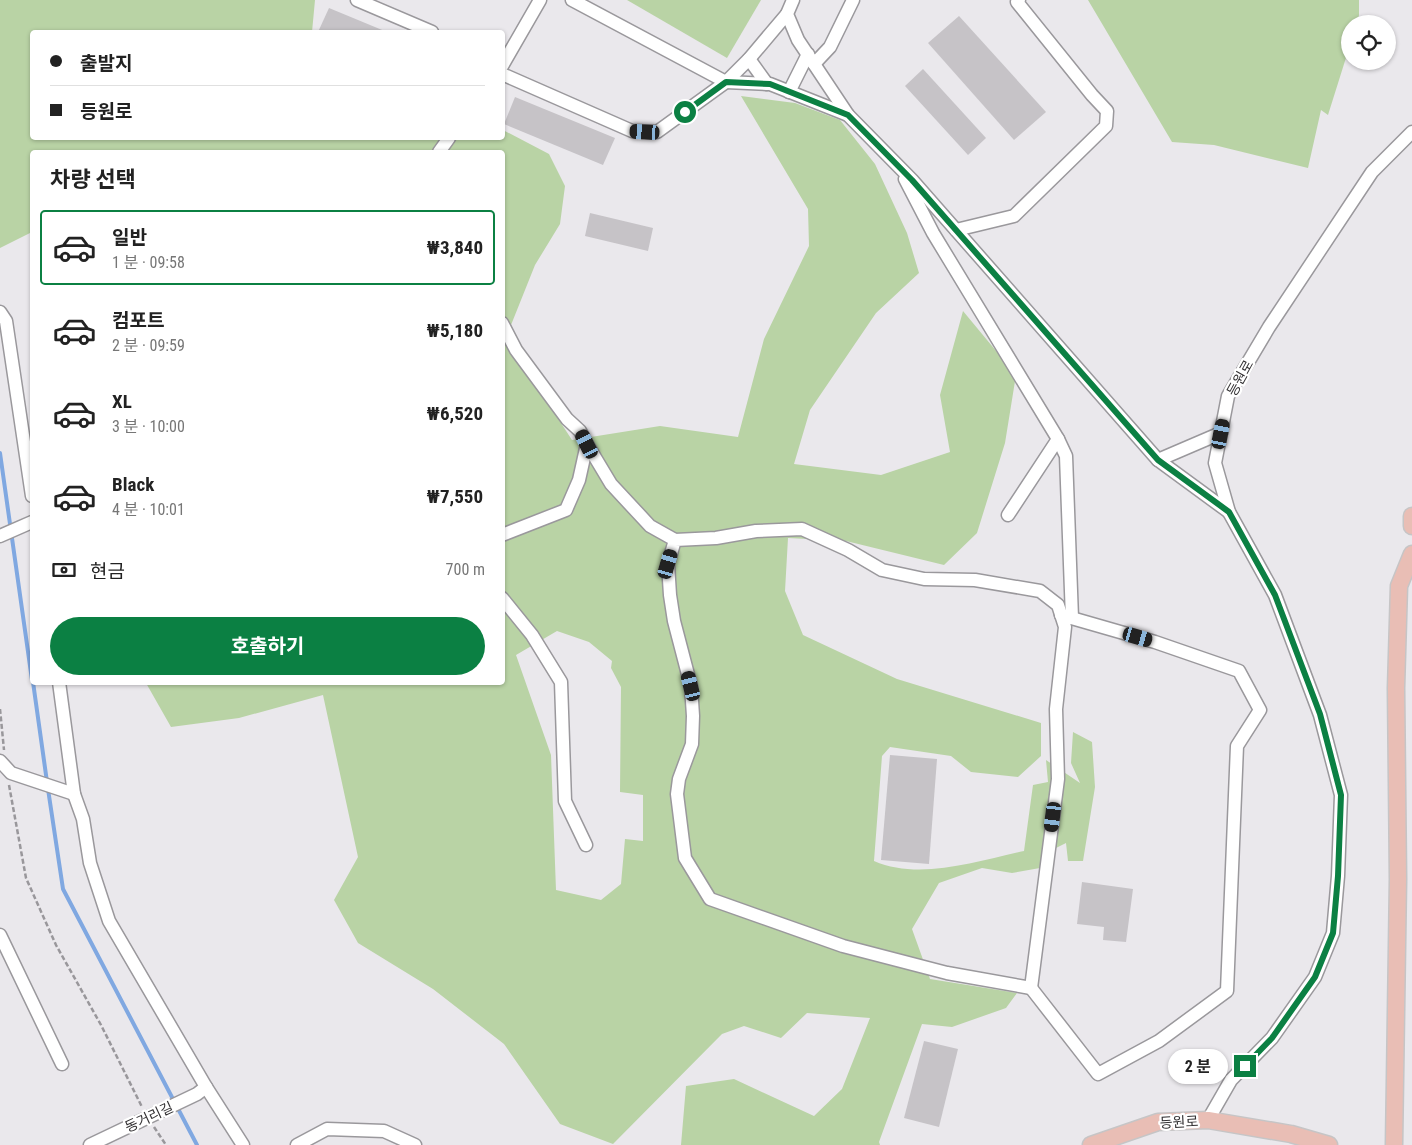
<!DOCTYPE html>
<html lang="ko">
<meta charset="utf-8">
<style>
:root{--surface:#fff;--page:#f6f6f6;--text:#222;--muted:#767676;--line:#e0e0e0;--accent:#0b8043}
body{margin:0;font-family:"Roboto Condensed","Noto Sans KR",sans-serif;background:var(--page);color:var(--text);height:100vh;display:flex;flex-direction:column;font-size:19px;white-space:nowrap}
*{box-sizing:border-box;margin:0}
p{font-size:16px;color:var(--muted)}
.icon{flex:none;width:28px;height:28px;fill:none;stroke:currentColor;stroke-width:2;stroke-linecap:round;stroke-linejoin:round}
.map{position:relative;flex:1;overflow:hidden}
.drawer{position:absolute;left:30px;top:150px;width:475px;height:535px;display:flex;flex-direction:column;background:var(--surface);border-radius:5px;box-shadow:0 1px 4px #0004}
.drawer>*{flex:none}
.top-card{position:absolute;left:30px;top:30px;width:475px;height:110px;border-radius:5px;box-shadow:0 1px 4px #0004;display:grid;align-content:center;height:110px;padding:0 20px;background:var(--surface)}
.controls{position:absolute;left:1341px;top:15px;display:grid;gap:10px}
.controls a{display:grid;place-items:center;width:55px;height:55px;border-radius:50%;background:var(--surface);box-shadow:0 1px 4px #0004;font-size:25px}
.end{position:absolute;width:22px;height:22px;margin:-11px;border:6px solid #0b8043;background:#fff;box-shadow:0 0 0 2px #fff}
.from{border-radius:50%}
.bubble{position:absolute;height:35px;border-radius:18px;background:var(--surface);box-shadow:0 1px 4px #0004;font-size:16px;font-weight:700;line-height:35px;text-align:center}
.car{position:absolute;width:15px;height:30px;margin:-15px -8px;border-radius:6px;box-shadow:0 0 4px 1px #0007;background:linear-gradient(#222 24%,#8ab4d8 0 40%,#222 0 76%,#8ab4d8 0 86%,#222 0)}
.top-card b{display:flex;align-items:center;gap:18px;height:48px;font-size:19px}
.top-card b+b{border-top:1px solid var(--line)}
.top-card i{width:12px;height:12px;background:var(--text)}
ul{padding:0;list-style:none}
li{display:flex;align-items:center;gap:15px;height:75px;margin:0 10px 8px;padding:0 10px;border:2px solid transparent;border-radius:5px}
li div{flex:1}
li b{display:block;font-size:19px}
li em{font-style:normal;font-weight:700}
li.active{border-color:var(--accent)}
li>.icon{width:45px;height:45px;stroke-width:1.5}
h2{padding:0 20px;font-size:22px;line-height:60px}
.pay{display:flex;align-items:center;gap:12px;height:55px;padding:0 20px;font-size:19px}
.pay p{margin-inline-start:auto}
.primary-button{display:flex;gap:10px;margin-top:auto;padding:10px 20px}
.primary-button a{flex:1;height:58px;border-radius:30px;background:var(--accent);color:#fff;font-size:20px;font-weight:700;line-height:58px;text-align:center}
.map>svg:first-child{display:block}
.green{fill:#b9d3a5;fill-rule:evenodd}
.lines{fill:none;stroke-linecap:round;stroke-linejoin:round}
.stream{stroke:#80a8e1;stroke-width:4}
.building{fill:#c6c3c7}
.minor-casing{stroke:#9a989c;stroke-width:15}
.major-casing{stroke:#c6c5c6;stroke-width:19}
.path{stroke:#99979b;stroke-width:2.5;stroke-dasharray:5 2.5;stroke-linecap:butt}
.minor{stroke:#fff;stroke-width:12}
.major{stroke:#e9beb5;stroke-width:16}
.route{stroke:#0b8043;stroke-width:6}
.labels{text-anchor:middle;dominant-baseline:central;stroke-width:4.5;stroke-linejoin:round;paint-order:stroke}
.street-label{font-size:14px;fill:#323032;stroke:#fff}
</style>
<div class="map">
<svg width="1412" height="1145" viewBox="0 0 1412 1145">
<rect width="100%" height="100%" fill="#eae8ec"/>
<g class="green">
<path d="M0 0H315L312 32H32V138H502L503 130 549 154 565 186 560 224 535 265 511 325 531 377 572 440 660 426 738 437 764 339 809 246 808 209 741 96 795 103 840 120 875 164 907 233 919 273 876 313 810 410 794 464 881 475 950 452 940 395 963 311 1016 375 1005 443 977 533 944 565 846 541 788 538 785 591 803 635 897 679 1041 723V756L1018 777 971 772 951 756 890 747 882 756 874 861C920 881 977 861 1024 851L1033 785 1048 782 1046 760 1080 783 1071 763 1073 732 1092 742 1095 787 1083 861H1068L1066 843 1052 850 1040 868 1012 873 982 868 939 883 912 929 930 979 1017 993 1006 1008 952 1027 922 1024 879 1142 880 1145H681L686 1086 734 1079 814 1116 842 1089 870 1018 807 1013 781 1038 744 1026 722 1034 613 1144 560 1124 504 1044 433 989 358 943 334 900 358 857 323 695 239 718 171 727 146 683 502 682V152H32V232L0 248ZM557 631 589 642 612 661 611 668 621 687 620 792 643 795V841L625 839 621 884 601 900 556 890 551 755 516 655Z"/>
<path d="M627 0H761L727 58Z"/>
<path d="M1088 0H1359V15L1357 24H1350V45L1328 115 1321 110 1308 168 1214 145 1172 142Z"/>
</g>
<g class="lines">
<g class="stream">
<path d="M0 453 32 680"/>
<path d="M33 682 47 782"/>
<path d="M48 789 63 889 197 1145"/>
</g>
</g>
<g class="building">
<path d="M329 8 387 32H318Z"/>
<path d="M959 16 1046 112 1014 140 928 43Z"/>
<path d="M923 69 986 138 968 155 905 86Z"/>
<path d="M515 97 615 138 603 165 504 124Z"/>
<path d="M590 213 653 228 648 251 585 236Z"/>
<path d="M890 755 937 759 929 864 881 860Z"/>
<path d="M1082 882 1133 889 1126 942 1103 940 1104 927 1077 924Z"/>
<path d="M924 1041 958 1049 939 1127 904 1118Z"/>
</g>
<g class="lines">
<defs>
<g id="minor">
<path d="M357 0 432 32"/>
<path d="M572 0 726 82 770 84 848 115"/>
<path d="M793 0 787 14 798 40 848 115 912 180 1158 460"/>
<path d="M749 59 767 84"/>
<path d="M814 64 830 47 853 0"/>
<path d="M502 66 540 0"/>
<path d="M502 74 632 131 657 132 726 82 749 59 787 14"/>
<path d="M789 92 808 54"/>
<path d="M439 152 449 138"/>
<path d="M905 179 933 233 1058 439 1008 515"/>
<path d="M956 230 1014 216 1106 126 1107 111 1092 95 1017 2 1019 0"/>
<path d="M0 312 6 321 32 496"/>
<path d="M502 323 516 350 567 419 580 431 587 444 579 480 566 510 502 535"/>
<path d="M1221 433 1158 460 1229 512"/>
<path d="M1058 439 1066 456 1072 618"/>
<path d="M587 444 611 484 650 526 675 540 716 538 756 531 802 529 848 550 882 570 924 579 975 580 1040 591 1058 605 1065 627 1056 709 1058 779 1031 988 947 973 843 946 710 899 685 858 677 794 679 779 692 744 693 716 691 686 674 621 670 595 668 564 675 540"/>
<path d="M0 536 32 522"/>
<path d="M502 598 532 635 561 682 565 801 586 845"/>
<path d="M59 682 74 794 83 819 90 863 109 921 206 1087 243 1145"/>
<path d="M0 761 11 773 74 794"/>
<path d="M0 935 62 1064"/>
<path d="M1031 988 1098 1074 1159 1041 1227 991 1237 746 1260 710 1239 671 1155 642 1061 615"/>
<path d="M1208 1120 1231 1080 1272 1038 1315 977 1333 933 1338 876 1341 795 1320 715 1275 595 1229 512 1215 463 1228 396 1269 327 1372 172 1412 132"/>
<path d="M90 1145 197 1094 206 1087"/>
<path d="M297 1145 327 1129 384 1131 415 1145"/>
</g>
<g id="major">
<path d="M1412 516V526"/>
<path d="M1091 1145 1158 1122 1208 1120 1291 1134 1329 1145"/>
<path d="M1394 1145 1398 879 1396 688 1399 586 1412 554"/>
</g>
</defs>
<use href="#minor" class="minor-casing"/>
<use href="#major" class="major-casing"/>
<g class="path">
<path d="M0 709 4 750"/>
<path d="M9 785 26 878 56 945 101 1025 142 1107"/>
<path d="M154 1127 166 1145"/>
</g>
<use href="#minor" class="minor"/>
<use href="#major" class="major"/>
</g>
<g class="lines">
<path class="route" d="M685 112 726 82 770 84 848 115 912 180 1158 460 1229 512 1275 595 1320 714 1341 795 1338 876 1333 933 1315 977 1272 1038 1245 1066"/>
</g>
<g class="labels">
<g class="street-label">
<text transform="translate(1240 378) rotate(-61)">등원로</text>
<text transform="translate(149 1117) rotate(-25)">동거리길</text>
<text transform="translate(1179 1122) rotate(-3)">등원로</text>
</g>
</g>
</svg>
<div class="controls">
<a><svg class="icon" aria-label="locate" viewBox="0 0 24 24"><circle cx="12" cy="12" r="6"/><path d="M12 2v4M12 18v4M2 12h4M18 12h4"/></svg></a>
</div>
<i class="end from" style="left:685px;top:112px"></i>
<i class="end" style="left:1245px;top:1066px"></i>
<div class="bubble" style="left:1168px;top:1049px;width:60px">2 분</div>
<i class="car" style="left:645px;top:132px;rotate:273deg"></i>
<i class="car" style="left:1221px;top:434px;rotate:11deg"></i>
<i class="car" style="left:587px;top:444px;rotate:333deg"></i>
<i class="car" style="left:668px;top:564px;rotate:16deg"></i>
<i class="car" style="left:1138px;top:637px;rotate:106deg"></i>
<i class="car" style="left:691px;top:686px;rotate:346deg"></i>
<i class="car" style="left:1053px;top:817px;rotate:187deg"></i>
<div class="top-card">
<b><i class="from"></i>출발지</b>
<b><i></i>등원로</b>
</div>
<section class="drawer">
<h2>차량 선택</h2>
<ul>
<li class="active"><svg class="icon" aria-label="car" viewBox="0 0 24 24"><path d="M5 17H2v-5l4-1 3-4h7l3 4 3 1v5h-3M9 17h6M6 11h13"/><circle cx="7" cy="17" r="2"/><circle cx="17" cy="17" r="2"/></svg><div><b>일반</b><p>1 분 · 09:58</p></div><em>₩3,840</em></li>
<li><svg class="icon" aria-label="car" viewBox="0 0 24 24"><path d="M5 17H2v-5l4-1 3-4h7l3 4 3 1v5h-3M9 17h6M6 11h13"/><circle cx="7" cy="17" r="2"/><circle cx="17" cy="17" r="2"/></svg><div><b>컴포트</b><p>2 분 · 09:59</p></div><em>₩5,180</em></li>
<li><svg class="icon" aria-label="car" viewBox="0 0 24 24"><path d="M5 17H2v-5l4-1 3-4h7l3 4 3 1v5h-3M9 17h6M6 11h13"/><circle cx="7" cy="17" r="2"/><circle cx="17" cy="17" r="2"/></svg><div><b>XL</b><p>3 분 · 10:00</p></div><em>₩6,520</em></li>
<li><svg class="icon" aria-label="car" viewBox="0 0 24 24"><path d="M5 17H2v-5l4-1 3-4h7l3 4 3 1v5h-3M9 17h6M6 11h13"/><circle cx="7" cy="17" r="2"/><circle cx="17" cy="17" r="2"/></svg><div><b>Black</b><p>4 분 · 10:01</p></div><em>₩7,550</em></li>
</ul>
<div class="pay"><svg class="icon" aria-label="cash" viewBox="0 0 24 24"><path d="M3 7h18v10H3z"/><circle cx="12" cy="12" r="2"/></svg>현금<p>700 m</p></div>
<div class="primary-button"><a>호출하기</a></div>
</section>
</div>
